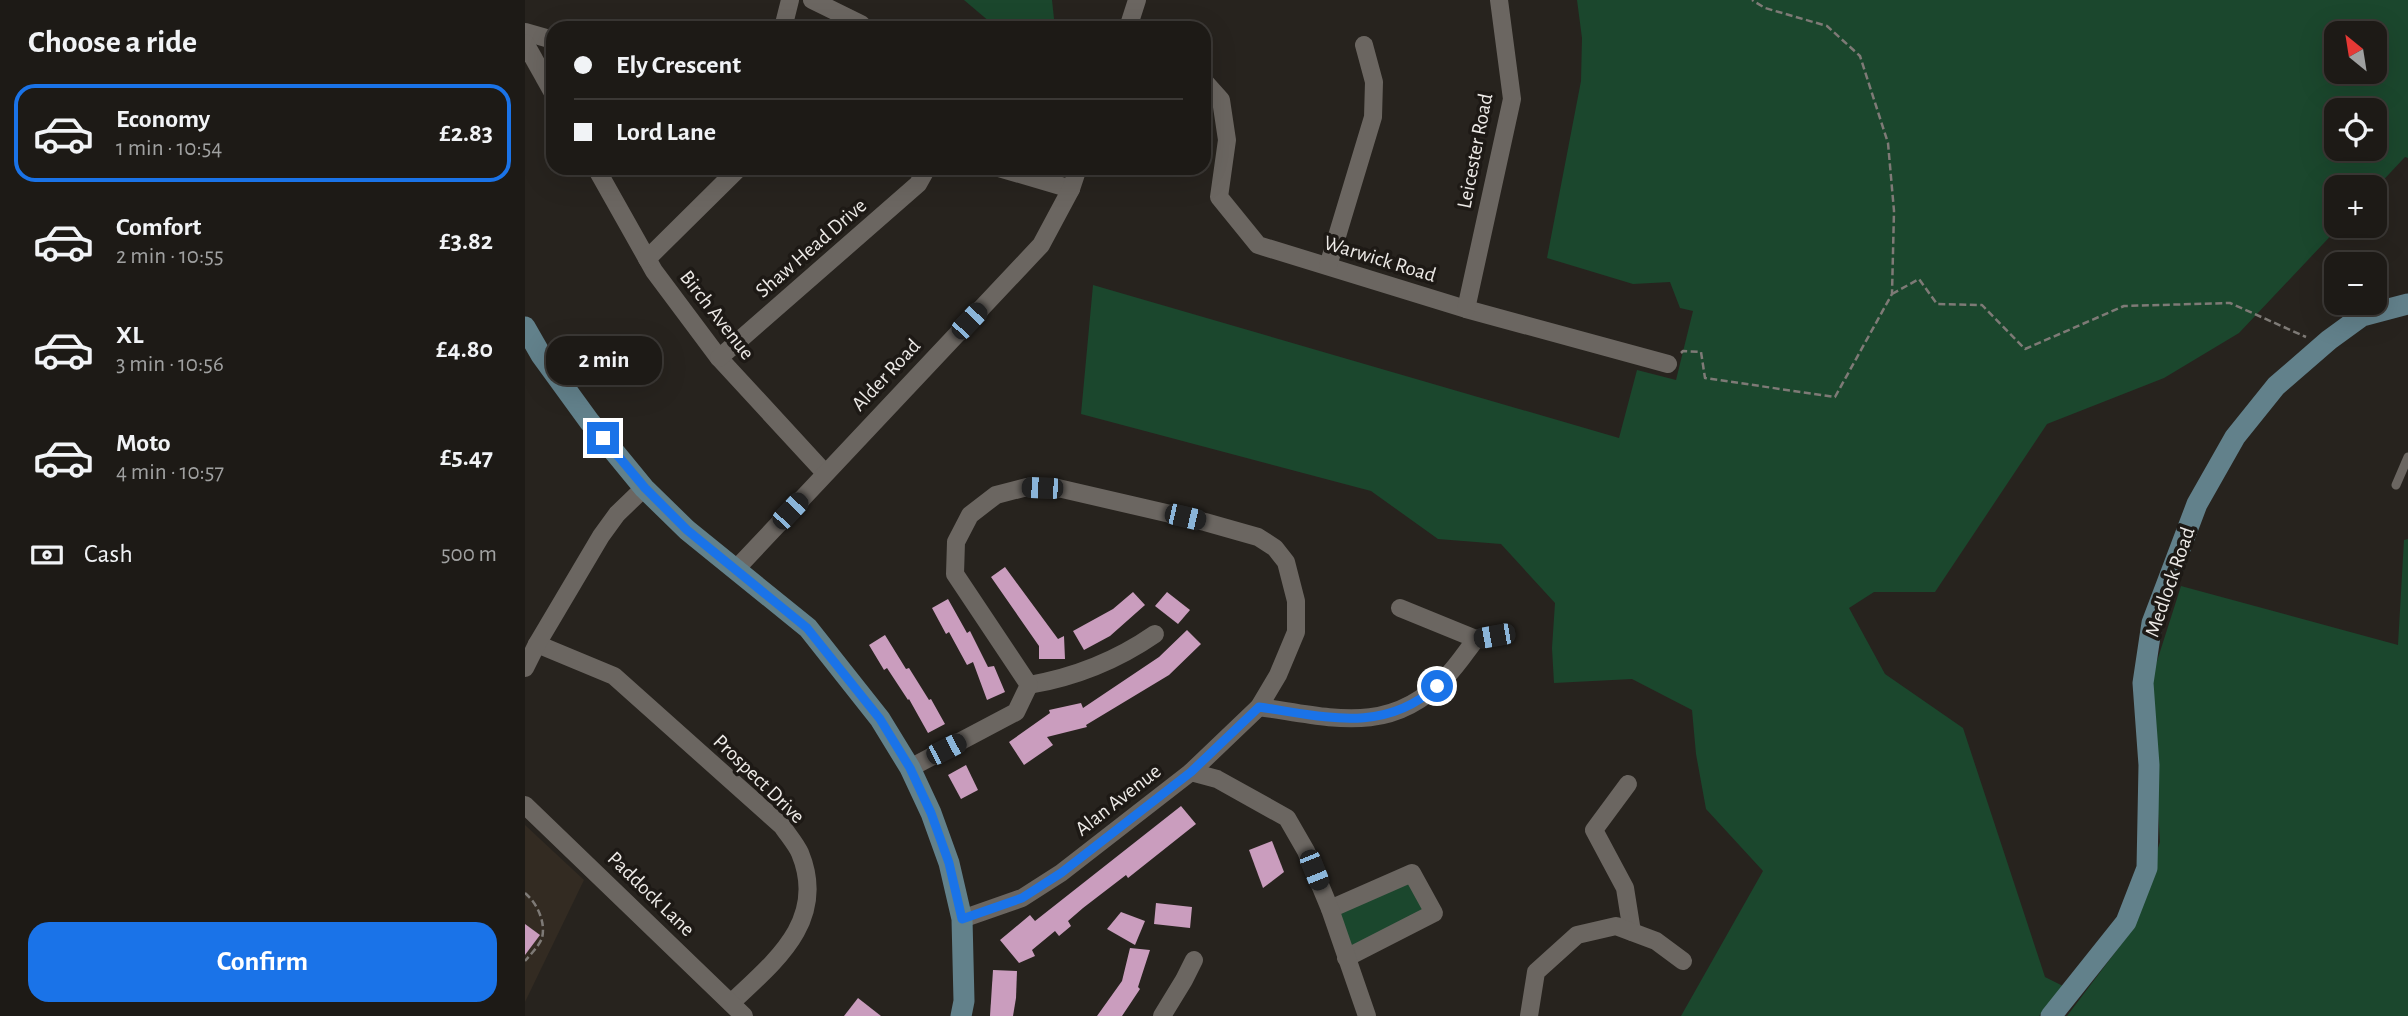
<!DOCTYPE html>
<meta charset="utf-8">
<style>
:root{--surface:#1d1a16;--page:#2a2723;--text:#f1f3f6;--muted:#a0a1a1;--line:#3b3835;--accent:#1a73e8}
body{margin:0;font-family:"Alegreya Sans",sans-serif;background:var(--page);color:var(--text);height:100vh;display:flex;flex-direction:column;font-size:26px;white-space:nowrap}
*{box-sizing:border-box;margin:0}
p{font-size:23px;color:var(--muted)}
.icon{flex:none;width:38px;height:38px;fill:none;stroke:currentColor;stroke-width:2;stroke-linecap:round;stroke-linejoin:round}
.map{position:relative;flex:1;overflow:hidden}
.drawer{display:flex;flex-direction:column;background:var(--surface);width:525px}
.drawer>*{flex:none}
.banner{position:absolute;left:21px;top:21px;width:665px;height:154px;border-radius:21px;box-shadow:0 7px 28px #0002,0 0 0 2px var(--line);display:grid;align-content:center;height:154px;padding:0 28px;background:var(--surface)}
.needle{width:46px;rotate:330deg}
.buttons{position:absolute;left:1799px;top:21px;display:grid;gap:14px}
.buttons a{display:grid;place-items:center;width:63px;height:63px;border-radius:14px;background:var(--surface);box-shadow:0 7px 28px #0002,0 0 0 2px var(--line);font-size:35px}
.end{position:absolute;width:32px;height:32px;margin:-16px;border:9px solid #1a73e8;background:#fff;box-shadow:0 0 0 4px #fff}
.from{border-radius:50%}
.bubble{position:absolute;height:49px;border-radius:21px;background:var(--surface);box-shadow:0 7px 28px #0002,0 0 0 2px var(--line);font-size:23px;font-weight:600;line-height:49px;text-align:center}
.car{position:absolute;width:21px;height:42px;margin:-21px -10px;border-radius:9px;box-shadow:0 0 5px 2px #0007;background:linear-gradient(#222 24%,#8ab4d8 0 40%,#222 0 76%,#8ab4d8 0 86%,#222 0)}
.banner b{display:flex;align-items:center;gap:24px;height:66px;font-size:26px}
.banner b+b{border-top:2px solid var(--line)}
.banner i{width:18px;height:18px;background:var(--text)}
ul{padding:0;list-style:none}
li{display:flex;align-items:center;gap:21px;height:98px;margin:0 14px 10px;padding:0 14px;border:4px solid transparent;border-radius:21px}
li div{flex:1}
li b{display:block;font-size:26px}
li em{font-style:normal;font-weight:600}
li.selected{border-color:var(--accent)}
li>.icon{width:63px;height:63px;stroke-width:1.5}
h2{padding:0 28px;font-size:32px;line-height:84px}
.pay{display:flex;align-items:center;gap:18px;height:77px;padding:0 28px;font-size:26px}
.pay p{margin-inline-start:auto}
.primary-button{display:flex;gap:14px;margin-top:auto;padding:14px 28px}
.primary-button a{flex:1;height:80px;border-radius:21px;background:var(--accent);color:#fff;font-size:28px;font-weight:600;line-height:80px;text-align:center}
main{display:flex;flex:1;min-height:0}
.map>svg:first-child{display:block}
.built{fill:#332b22}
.green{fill:#1b472d;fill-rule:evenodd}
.building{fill:#ca9dbe}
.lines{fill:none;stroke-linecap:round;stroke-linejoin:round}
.path{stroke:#7e7a76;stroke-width:2.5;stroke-dasharray:7 3.5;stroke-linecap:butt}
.lane{stroke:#6b6661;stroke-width:9}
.street{stroke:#6b6661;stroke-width:18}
.secondary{stroke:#62818b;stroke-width:21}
.route{stroke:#1a73e8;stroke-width:9}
.labels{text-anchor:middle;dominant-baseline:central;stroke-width:7;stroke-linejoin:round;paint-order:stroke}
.street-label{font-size:21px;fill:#edeae7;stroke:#1d1915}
</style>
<main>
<section class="drawer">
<h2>Choose a ride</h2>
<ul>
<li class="selected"><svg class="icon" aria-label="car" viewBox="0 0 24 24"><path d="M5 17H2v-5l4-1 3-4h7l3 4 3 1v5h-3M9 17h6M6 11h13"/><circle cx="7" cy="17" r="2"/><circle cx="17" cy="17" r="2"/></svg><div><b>Economy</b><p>1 min · 10:54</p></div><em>£2.83</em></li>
<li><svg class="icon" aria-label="car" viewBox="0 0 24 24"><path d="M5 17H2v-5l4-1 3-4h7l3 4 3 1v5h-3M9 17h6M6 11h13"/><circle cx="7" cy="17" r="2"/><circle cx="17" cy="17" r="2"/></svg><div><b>Comfort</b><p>2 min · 10:55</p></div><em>£3.82</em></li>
<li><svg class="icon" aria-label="car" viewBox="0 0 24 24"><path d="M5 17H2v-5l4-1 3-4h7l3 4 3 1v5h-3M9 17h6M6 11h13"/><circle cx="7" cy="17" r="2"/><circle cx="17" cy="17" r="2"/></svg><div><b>XL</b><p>3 min · 10:56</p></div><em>£4.80</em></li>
<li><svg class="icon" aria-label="car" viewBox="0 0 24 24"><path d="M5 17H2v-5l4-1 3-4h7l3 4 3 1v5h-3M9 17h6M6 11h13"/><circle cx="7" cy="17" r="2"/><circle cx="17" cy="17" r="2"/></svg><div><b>Moto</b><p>4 min · 10:57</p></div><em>£5.47</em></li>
</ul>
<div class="pay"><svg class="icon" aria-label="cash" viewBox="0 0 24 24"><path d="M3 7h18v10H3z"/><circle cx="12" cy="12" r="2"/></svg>Cash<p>500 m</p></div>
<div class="primary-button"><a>Confirm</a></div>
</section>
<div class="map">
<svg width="1883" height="1016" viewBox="0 0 1883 1016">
<rect width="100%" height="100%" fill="#27231e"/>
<path class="built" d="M0 825 59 880 0 1002Z"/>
<g class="green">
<path d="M439 0H527L530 28H472Z"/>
<path d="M1052 0H1883V158L1880 157 1850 189V187H1811V226H1815L1714 333 1639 378 1522 424 1410 592H1349L1324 608 1360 674 1438 728 1520 977 1538 986 1514 1016H1156L1238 871 1181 809 1171 754 1167 710 1107 679 1029 683 1027 648 1030 603 976 544 913 539 846 491 556 414 568 285 1094 438 1112 370 1151 380 1168 311 1155 308 1145 282 1108 284 1022 258 1056 81 1057 38ZM1811 33H1850V72H1811ZM1811 110H1850V149H1811Z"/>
<path d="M1883 539V1016H1542L1604 934 1635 842 1625 683 1656 586 1873 645 1879 540Z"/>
<path d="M884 881 902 906 893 916 822 953 809 912Z"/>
</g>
<g class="building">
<path d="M480 567 533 639 539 636 540 659H514V646L466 577Z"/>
<path d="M608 592 620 605 585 636 559 650 548 631 588 609Z"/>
<path d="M642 592 665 610 653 624 630 606Z"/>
<path d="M423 599 442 633 445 631 463 667 469 666 480 692 462 700 448 662 442 665 424 632 421 634 407 608Z"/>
<path d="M662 630 676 644 644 675 561 725 562 727 522 737 528 745 499 765 484 742 525 713 524 710 556 703 558 708 634 657Z"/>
<path d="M360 635 381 669 384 668 404 700 406 699 420 724 403 733 384 699 383 700 362 668 359 670 344 645Z"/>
<path d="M441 765 453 790 436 799 423 775Z"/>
<path d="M656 806 671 824 603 878 601 875 558 908 543 921 546 926 534 936 530 931 507 950 510 956 494 963 475 940 505 915 510 921Z"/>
<path d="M747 841 759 872 738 888 724 850Z"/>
<path d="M631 903 667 907 665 928 629 924Z"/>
<path d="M596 912 620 921 610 945 582 929Z"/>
<path d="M0 924 15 935 0 955Z"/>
<path d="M605 948 625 950 613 987 615 989 597 1016H572L597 981Z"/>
<path d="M468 970 492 971 491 998 488 1016H465Z"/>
<path d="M333 998 356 1016H319Z"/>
</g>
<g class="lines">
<g class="path">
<path d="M1367 294 1394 279 1412 304 1457 305 1500 349 1599 306 1705 303 1781 337"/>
<path d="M1156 353 1158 351 1176 352 1180 378 1310 397 1367 294 1369 211 1363 143 1335 56 1302 26 1240 8 1227 0"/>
<path d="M0 893C12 903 21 922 17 938 14 946 5 955 0 961"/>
</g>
<path class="lane" d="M1871 485 1883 457"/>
<g class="street">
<path d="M287 0 336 24 340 28"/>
<path d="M258 28 265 0"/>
<path d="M603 28 612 0"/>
<path d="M0 32 28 40"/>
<path d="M0 43 28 93"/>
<path d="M679 81 696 100 702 140 694 197 733 245 941 309 1143 364"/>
<path d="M71 168 129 271 194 358 300 473"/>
<path d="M474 168 546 189"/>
<path d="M122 259 214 168"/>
<path d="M803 266 848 117 849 82 839 45"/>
<path d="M941 309 987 99 974 0"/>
<path d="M194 358 393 184 402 168"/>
<path d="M211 569 516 245 546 189 553 168"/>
<path d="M875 608 951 639 969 636"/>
<path d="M12 644 89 676 257 826C263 835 271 844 275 853 303 921 249 962 206 1003"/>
<path d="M0 668 12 644 76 536 92 514 119 488"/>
<path d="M504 685C551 677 591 661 630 634"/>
<path d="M734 707C805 717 865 737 921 677 932 666 941 652 951 639"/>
<path d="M385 768 491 712 504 685 430 574 431 542 445 515 471 495 502 487 533 488 680 522 733 537 750 548 761 562 771 601V632L753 675 734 707 666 772"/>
<path d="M1103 784 1069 830 1100 888 1107 932"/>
<path d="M0 805 219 1016"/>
<path d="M805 909 887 873 909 913 821 958"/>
<path d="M437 919 497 898 536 873 666 772 692 779 762 818 781 851 805 909 842 1016"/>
<path d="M637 1016 659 980 669 960"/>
<path d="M1004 1016 1011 972 1052 935 1091 926 1131 941 1158 961"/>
</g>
<g class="secondary">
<path d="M0 327 16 355 64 421 119 488 162 530 283 628 355 719 385 768 406 813 424 863 437 919 439 1001 436 1016"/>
<path d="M1526 1016 1601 922 1622 868 1624 765 1618 683 1627 623 1672 504 1710 437 1751 386 1804 340 1837 316 1883 304"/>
</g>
</g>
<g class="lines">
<path class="route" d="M78 438 120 488 162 530 282 628 355 719 385 768 406 813 424 863 437 919 497 898 536 873 666 772 734 707C798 716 858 735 912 686"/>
</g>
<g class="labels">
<g class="street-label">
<text transform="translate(950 151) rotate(-79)">Leicester Road</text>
<text transform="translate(286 248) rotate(-41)">Shaw Head Drive</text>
<text transform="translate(855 259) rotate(17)">Warwick Road</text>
<text transform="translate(192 315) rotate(52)">Birch Avenue</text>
<text transform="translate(361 375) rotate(-47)">Alder Road</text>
<text transform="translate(1645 582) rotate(-71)">Medlock Road</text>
<text transform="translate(234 779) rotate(44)">Prospect Drive</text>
<text transform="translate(593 800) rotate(-38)">Alan Avenue</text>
<text transform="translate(126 894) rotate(44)">Paddock Lane</text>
</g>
</g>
</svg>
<div class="buttons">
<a><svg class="needle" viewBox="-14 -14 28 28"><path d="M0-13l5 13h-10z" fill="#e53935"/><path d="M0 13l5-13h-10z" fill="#a0a1a1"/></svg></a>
<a><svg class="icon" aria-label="locate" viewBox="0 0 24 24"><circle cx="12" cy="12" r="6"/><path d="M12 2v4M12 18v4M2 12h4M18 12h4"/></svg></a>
<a>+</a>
<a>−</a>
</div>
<i class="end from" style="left:912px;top:686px"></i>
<i class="end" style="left:78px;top:438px"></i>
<div class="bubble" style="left:21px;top:336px;width:116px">2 min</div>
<i class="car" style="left:444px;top:321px;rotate:43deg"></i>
<i class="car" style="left:517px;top:488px;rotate:272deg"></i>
<i class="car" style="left:265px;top:511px;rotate:43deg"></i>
<i class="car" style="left:660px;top:517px;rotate:103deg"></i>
<i class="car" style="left:969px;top:636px;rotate:260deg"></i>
<i class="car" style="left:421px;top:749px;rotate:63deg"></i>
<i class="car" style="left:789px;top:870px;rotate:158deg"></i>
<div class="banner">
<b><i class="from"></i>Ely Crescent</b>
<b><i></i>Lord Lane</b>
</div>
</div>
</main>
